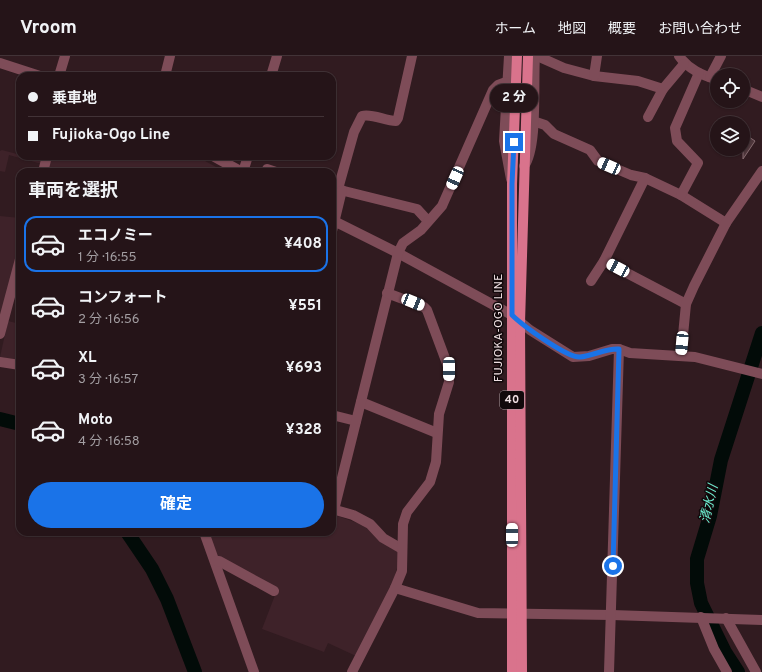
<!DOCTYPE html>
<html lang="ja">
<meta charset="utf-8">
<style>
:root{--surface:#251418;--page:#312125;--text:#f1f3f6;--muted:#a39ea2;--line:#423337;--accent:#1a73e8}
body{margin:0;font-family:Overpass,"Noto Sans JP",sans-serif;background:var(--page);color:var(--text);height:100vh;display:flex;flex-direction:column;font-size:15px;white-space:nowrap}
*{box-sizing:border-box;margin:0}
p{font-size:13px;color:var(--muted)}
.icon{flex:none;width:22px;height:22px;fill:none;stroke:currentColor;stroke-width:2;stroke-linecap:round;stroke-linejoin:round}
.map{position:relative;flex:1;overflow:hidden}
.sheet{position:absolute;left:16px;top:112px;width:320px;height:368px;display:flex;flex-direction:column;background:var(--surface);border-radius:12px;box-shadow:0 1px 3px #0004,0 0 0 1px var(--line)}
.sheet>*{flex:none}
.top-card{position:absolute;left:16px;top:16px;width:320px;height:88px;border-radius:12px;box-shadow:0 1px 3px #0004,0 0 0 1px var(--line);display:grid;align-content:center;height:88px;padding:0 12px;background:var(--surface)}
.controls{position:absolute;left:710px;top:12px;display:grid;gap:8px}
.controls a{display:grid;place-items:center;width:40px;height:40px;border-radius:50%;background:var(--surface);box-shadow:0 1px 3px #0004,0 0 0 1px var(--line);font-size:20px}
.end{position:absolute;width:18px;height:18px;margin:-9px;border:5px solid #1a73e8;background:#fff;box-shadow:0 0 0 2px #fff}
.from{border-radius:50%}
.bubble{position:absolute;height:28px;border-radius:14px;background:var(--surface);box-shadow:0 1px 3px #0004,0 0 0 1px var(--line);font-size:13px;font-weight:700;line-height:28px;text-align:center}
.car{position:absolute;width:12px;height:24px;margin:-12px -6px;border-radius:5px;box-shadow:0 0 3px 1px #0007;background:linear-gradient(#fff 24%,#345 0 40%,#fff 0 76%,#345 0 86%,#fff 0)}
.top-card b{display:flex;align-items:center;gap:14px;height:38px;font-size:15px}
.top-card b+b{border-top:1px solid var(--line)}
.top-card i{width:10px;height:10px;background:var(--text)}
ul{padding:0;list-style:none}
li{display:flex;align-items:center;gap:12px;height:56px;margin:0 8px 6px;padding:0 4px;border:2px solid transparent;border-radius:12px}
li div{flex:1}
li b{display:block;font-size:15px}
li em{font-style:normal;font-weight:700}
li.selected{border-color:var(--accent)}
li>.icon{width:36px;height:36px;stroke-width:1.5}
h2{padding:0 12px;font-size:18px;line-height:48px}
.primary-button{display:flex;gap:8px;margin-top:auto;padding:8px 12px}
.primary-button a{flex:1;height:46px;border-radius:24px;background:var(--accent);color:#fff;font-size:16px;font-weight:700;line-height:46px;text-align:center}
header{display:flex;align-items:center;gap:24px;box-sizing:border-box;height:56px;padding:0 20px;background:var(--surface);border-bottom:1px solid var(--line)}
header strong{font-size:19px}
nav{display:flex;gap:22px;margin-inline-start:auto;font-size:14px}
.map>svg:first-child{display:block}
.built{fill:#3e2229}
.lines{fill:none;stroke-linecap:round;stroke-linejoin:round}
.river{stroke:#020b08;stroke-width:14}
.building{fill:#4e363b;stroke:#866b70}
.minor{stroke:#7e4c58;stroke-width:10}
.major{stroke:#d9738c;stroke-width:10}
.route{stroke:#1a73e8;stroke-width:5}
.labels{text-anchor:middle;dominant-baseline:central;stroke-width:3;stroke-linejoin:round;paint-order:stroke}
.shield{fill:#12090b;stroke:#ac9ea1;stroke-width:1}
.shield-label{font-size:11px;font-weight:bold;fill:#eedee1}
.street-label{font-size:12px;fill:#eedee1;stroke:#12090b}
.water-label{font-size:13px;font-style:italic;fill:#6dedcf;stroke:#12090b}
</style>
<header>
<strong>Vroom</strong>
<nav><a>ホーム</a><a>地図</a><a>概要</a><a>お問い合わせ</a></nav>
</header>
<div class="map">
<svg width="762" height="616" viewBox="0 0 762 616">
<rect width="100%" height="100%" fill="#311b20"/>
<g class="built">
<path d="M2 94 43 105 42 108 9 99 5 116 0 115V95Z"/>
<path d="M51 100H196L225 116H47Z"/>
<path d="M0 160 20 162V189L0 263Z"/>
<path d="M8 265 20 268V304L0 301Z"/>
<path d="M332 458 369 471 398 496V509L392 529 356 600 328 587 324 596 262 573 277 534 216 501 208 476H332Z"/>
</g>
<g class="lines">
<g class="river">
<path d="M0 363 20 368"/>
<path d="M127 476 152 513 167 543 195 616"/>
<path d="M738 616 725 596 701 547 697 527V503L710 460 721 404 762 277"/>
</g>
</g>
<path class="building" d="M743 77 755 85 743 103Z"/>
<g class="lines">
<g class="minor">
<path d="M509 0 504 85 511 123"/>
<path d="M537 0 564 12 594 20 638 25 663 33"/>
<path d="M679 0C688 13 702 19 717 24"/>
<path d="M0 7 40 20"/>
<path d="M59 20 65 0"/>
<path d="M165 20 170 0"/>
<path d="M271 20 277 0"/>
<path d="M594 20 597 0"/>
<path d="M710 21 721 0"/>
<path d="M743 33 762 41"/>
<path d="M648 61 663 33 684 8"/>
<path d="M533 65 545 69 554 78 590 94 598 105 631 119 645 122 681 139 726 167"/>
<path d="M213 100 242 116"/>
<path d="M524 110C538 92 533 26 535 0"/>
<path d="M267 113 276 116"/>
<path d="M43 116 47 100"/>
<path d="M243 116 248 100"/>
<path d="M332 132 417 153 428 165"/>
<path d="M338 133 354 76 362 60C372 57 385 65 396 65L398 62 412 0"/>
<path d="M681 139 698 107 677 85 675 72 699 17"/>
<path d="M332 164 398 197 512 259 530 274 573 301 589 300 612 293H619L630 297 695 301 762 318"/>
<path d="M332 175 342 134"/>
<path d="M604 205 686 248"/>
<path d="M591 225 604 205 645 122"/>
<path d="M0 278 20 203"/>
<path d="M681 300 686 248 694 230 726 167 762 115"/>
<path d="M0 306 20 309"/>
<path d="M361 346 437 377"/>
<path d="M332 359 356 365"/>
<path d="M332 453 353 459 370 468 383 482 402 493"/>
<path d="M334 454 398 197 403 187 421 174 442 150 493 34 498 29 506 26"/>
<path d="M204 476 254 616"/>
<path d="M215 505H219L274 535"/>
<path d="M395 532 478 557 612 559 762 564"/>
<path d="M701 561 714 593 727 616"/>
<path d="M726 562 756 616"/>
<path d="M352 616 395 532 402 515 403 468 407 456 430 426 436 406 439 358 449 326V313L427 254 424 251 387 237"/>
<path d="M609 616 619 293"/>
</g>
<g class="major">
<path d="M512 616V128L517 0"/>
<path d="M522 616 520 267 528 0"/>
</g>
</g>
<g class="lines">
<path class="route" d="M514 86 512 128V259C522 269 567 302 580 301 593 300 606 292 619 293L613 510"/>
</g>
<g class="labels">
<rect class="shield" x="500" y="335" width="24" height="18" rx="3"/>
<g class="shield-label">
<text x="512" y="344">40</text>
</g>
<g class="street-label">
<text transform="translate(499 272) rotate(-90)">FUJIOKA-OGO LINE</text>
</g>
<g class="water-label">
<text transform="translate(710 448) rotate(-77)">清水川</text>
</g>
</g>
</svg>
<div class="controls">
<a><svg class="icon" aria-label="locate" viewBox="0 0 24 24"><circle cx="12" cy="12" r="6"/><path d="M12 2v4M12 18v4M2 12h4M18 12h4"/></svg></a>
<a><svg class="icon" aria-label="layers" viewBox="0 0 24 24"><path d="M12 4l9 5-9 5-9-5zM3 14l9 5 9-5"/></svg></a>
</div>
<i class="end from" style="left:613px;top:510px"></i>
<i class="end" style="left:514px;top:86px"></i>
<div class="bubble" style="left:490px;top:28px;width:48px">2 分</div>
<i class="car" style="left:609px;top:110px;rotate:294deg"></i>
<i class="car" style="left:455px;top:122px;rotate:204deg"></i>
<i class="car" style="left:618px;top:212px;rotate:298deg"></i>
<i class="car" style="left:413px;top:246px;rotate:112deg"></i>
<i class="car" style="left:682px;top:287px;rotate:185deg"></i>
<i class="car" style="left:449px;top:313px;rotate:180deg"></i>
<i class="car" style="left:512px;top:479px;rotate:0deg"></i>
<div class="top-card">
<b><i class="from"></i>乗車地</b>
<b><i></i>Fujioka-Ogo Line</b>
</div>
<section class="sheet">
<h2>車両を選択</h2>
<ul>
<li class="selected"><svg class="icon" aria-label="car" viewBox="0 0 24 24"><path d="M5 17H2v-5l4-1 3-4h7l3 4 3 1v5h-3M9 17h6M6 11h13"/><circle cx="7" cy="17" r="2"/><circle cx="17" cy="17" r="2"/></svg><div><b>エコノミー</b><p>1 分 · 16:55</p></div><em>¥408</em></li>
<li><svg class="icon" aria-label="car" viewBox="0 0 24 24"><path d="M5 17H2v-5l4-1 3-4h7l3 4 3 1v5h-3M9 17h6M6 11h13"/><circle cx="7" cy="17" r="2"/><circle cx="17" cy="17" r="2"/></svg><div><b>コンフォート</b><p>2 分 · 16:56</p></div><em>¥551</em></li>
<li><svg class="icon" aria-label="car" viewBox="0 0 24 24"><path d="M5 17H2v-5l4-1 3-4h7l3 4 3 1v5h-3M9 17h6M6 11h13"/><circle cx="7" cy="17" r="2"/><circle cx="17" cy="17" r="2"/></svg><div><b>XL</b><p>3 分 · 16:57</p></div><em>¥693</em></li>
<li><svg class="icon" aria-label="car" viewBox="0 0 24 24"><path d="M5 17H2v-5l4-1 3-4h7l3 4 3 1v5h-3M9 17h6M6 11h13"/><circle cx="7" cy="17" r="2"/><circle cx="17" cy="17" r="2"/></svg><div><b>Moto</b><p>4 分 · 16:58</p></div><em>¥328</em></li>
</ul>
<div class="primary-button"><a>確定</a></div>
</section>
</div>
